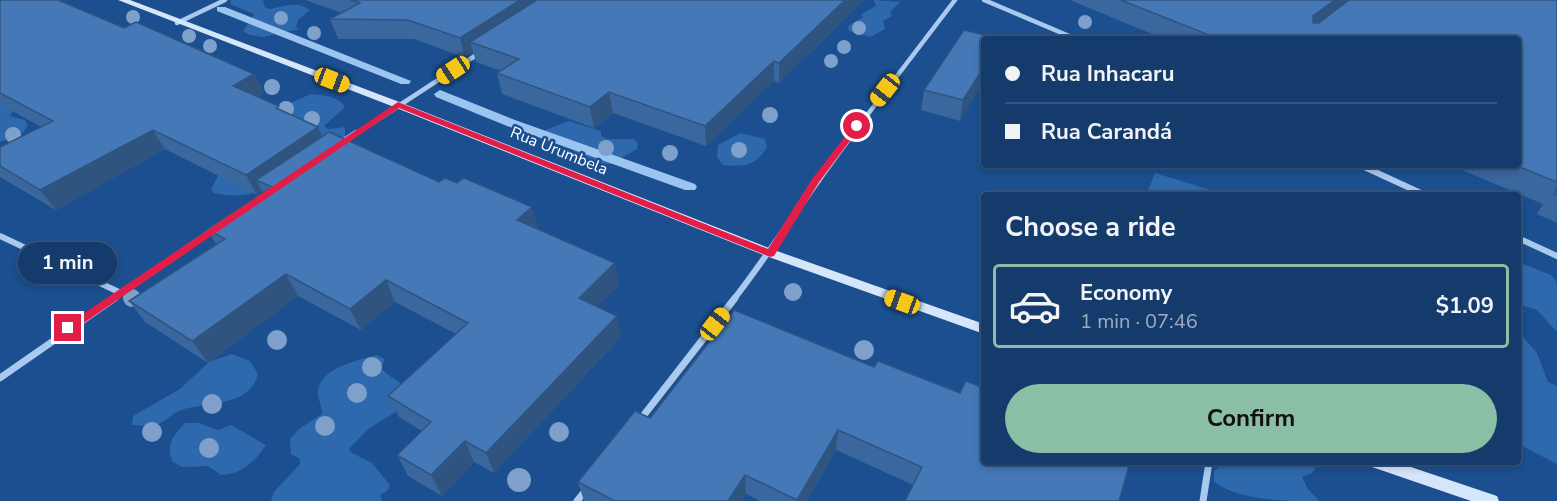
<!DOCTYPE html>
<meta charset="utf-8">
<style>
:root{--surface:#143b6b;--page:#1d4271;--text:#f1f3f6;--muted:#9dadc1;--line:#33557e;--accent:#8abfa5}
body{margin:0;font-family:"Nunito Sans",sans-serif;background:var(--page);color:var(--text);height:100vh;display:flex;flex-direction:column;font-size:22px;white-space:nowrap}
*{box-sizing:border-box;margin:0}
p{font-size:20px;color:var(--muted)}
.icon{flex:none;width:33px;height:33px;fill:none;stroke:currentColor;stroke-width:2;stroke-linecap:round;stroke-linejoin:round}
.map{position:relative;flex:1;overflow:hidden}
.details{position:absolute;left:981px;top:192px;width:540px;height:273px;display:flex;flex-direction:column;background:var(--surface);border-radius:6px;box-shadow:0 3px 9px #0003,0 0 0 2px var(--line)}
.details>*{flex:none}
.guide{position:absolute;left:981px;top:36px;width:540px;height:132px;border-radius:6px;box-shadow:0 3px 9px #0003,0 0 0 2px var(--line);display:grid;align-content:center;height:132px;padding:0 24px;background:var(--surface)}
.end{position:absolute;width:27px;height:27px;margin:-14px;border:8px solid #e11d48;background:#fff;box-shadow:0 0 0 3px #fff}
.from{border-radius:50%}
.bubble{position:absolute;height:42px;border-radius:21px;background:var(--surface);box-shadow:0 3px 9px #0003,0 0 0 2px var(--line);font-size:20px;font-weight:700;line-height:42px;text-align:center}
.car{position:absolute;width:18px;height:36px;margin:-18px -9px;border-radius:8px;box-shadow:0 0 4px 2px #0007;background:linear-gradient(#f5c518 24%,#345 0 40%,#f5c518 0 76%,#345 0 86%,#f5c518 0)}
.guide b{display:flex;align-items:center;gap:21px;height:57px;font-size:22px}
.guide b+b{border-top:2px solid var(--line)}
.guide i{width:15px;height:15px;background:var(--text)}
ul{padding:0;list-style:none}
li{display:flex;align-items:center;gap:18px;height:84px;margin:0 12px 9px;padding:0 12px;border:3px solid transparent;border-radius:6px}
li div{flex:1}
li b{display:block;font-size:22px}
li em{font-style:normal;font-weight:700}
li.current{border-color:var(--accent)}
li>.icon{width:54px;height:54px;stroke-width:1.5}
h2{padding:0 24px;font-size:27px;line-height:72px}
.button{display:flex;gap:12px;margin-top:auto;padding:12px 24px}
.button a{flex:1;height:69px;border-radius:36px;background:var(--accent);color:#111;font-size:24px;font-weight:700;line-height:69px;text-align:center}
.map>svg:first-child{display:block}
.green{fill:#2e69ad}
.lines{fill:none;stroke-linecap:round;stroke-linejoin:round}
.stream{fill:#9cc4f0;fill-rule:evenodd}
.minor-far2{stroke:#a9c9ee;stroke-width:4.5}
.minor-far1{stroke:#a9c9ee;stroke-width:6}
.minor{stroke:#a9c9ee;stroke-width:7}
.secondary{fill:#d6e6fa;fill-rule:evenodd}
.tree{fill:#7ea0ca}
.wall{fill:#3a679d}
.shaded-wall{fill:#305480}
.building{fill:#4478b7;stroke:#305480;stroke-width:1.5}
.route{fill:#e11d48}
.labels{text-anchor:middle;dominant-baseline:central;stroke-width:5;stroke-linejoin:round;paint-order:stroke}
.street-label{font-size:16px;fill:#fff;stroke:#1b4f8f}
</style>
<div class="map">
<svg width="1557" height="501" viewBox="0 0 1557 501">
<rect width="100%" height="100%" fill="#1b4f8f"/>
<g class="green">
<path d="M231 0H263L265 7 269 9C285 7 295 0 310 10L298 20 296 27 299 29 263 37 250 35 243 31 254 14 230 4Z"/>
<path d="M874 0 900 2 890 12 892 16 883 21 885 29 870 37 849 31 848 26 863 17 861 14 876 6Z"/>
<path d="M311 94C323 95 338 96 345 107L324 126 328 129 345 127V137C306 164 265 206 214 193L211 189 218 176 288 104Z"/>
<path d="M0 95 14 109 10 116 25 120 28 126 20 136 0 142Z"/>
<path d="M569 121 601 131V136L608 139H634L638 144 637 149 611 164H583L573 150 552 143 543 135 545 130Z"/>
<path d="M740 133 765 139 767 147C757 166 742 167 723 165L717 157 718 145Z"/>
<path d="M1155 173 1227 195H1146Z"/>
<path d="M1518 262 1551 275 1557 282V332L1537 310 1518 304Z"/>
<path d="M1518 331 1537 353 1548 382 1557 386V464L1518 444Z"/>
<path d="M232 354 250 361 258 374C250 406 210 402 184 409 173 412 166 422 156 425 149 427 139 425 132 425L133 416 180 389 209 362Z"/>
<path d="M377 355 385 359 381 368C389 378 399 379 405 389L399 410 368 429 349 449 352 453 372 463 390 485 387 491 380 495 382 501H271L274 492 300 464V459L291 454 290 439 299 429 322 414C322 406 317 397 318 390 322 367 359 360 377 355Z"/>
<path d="M185 423H199L218 430 231 425 266 445C255 462 241 474 221 475L208 466 182 467 173 462C165 446 173 435 185 423Z"/>
<path d="M1225 462H1320L1312 473 1302 477 1308 489 1319 501C1284 501 1240 501 1214 482V471Z"/>
</g>
<g class="lines">
<g class="stream">
<path d="M217 7H225L411 81 409 84H401L217 11Z"/>
<path d="M440 90 515 120 695 184 697 187 695 190H685L507 126 436 97 434 94Z"/>
</g>
<g class="minor-far2">
<path d="M984 0 1076 39"/>
<path d="M177 23 225 0"/>
<path d="M354 135 481 52"/>
<path d="M852 135 955 0"/>
</g>
<g class="minor-far1">
<path d="M341 143 356 133"/>
<path d="M1360 165 1425 195"/>
<path d="M0 236 121 293"/>
<path d="M1518 238 1557 256"/>
<path d="M113 299 216 228"/>
<path d="M734 299C776 245 811 187 853 133"/>
</g>
<g class="minor">
<path d="M0 378 115 298"/>
<path d="M640 420 735 298"/>
<path d="M577 501 586 490"/>
<path d="M1203 501 1209 462"/>
</g>
<g class="secondary">
<path d="M118 0H130L402 103 774 250 984 324V334L766 256 394 107Z"/>
<path d="M1369 462H1396L1497 496 1499 501H1471L1372 467Z"/>
</g>
</g>
<g class="tree">
<circle cx="133" cy="17" r="7"/>
<circle cx="281" cy="18" r="7"/>
<circle cx="1085" cy="22" r="7"/>
<circle cx="859" cy="28" r="7"/>
<circle cx="314" cy="33" r="7"/>
<circle cx="189" cy="36" r="7"/>
<circle cx="210" cy="46" r="7"/>
<circle cx="844" cy="47" r="7"/>
<circle cx="831" cy="61" r="7"/>
<circle cx="272" cy="87" r="8"/>
<circle cx="286" cy="109" r="8"/>
<circle cx="770" cy="115" r="8"/>
<circle cx="312" cy="119" r="8"/>
<circle cx="13" cy="135" r="8"/>
<circle cx="606" cy="148" r="8"/>
<circle cx="739" cy="150" r="8"/>
<circle cx="670" cy="153" r="8"/>
<circle cx="793" cy="292" r="9"/>
<circle cx="132" cy="298" r="9"/>
<circle cx="277" cy="340" r="10"/>
<circle cx="864" cy="350" r="10"/>
<circle cx="372" cy="367" r="10"/>
<circle cx="357" cy="393" r="10"/>
<circle cx="212" cy="404" r="10"/>
<circle cx="325" cy="426" r="10"/>
<circle cx="152" cy="432" r="10"/>
<circle cx="559" cy="432" r="10"/>
<circle cx="209" cy="448" r="10"/>
<circle cx="519" cy="480" r="12"/>
</g>
<g class="wall">
<path d="M0 0 124 28 254 74 264 93 258 97 282 111 318 127 322 136 538 228 537 229 615 263 619 285 597 307 621 337 494 473 474 462 442 496 408 476 397 455 422 431 399 417 388 396 456 334 395 302 361 330 298 296 208 363 145 322 129 301 216 244 207 229 263 193 262 191 257 195 165 149 56 210 0 177V147L41 127 0 104Z"/>
<path d="M305 0H864L779 83 774 81 706 146 613 113 594 128 502 94 497 73 501 71 476 62 473 52 465 58 414 39H338L330 19 342 13Z"/>
<path d="M1070 0H1557V223L1537 214 1543 204 1450 165H1518V39H1164Z"/>
<path d="M1000 39 960 121 921 110 924 90Z"/>
<path d="M874 367 960 393 913 485 836 450 807 501H760L746 494 742 501H584L578 482 650 418Z"/>
</g>
<g class="shaded-wall">
<path d="M520 0H554L470 42 473 52 465 58 460 38Z"/>
<path d="M845 0H864L779 83V63Z"/>
<path d="M1335 0H1350L1304 35 1313 16Z"/>
<path d="M774 61V81L706 146 705 126Z"/>
<path d="M984 67V81L960 121 963 100Z"/>
<path d="M254 74 264 93 243 105 233 86Z"/>
<path d="M609 92 613 113 594 128 590 107Z"/>
<path d="M318 127 327 147 256 180 262 191 257 195 246 175Z"/>
<path d="M153 130 165 149 56 210 40 190Z"/>
<path d="M532 207 538 228 523 241 517 220Z"/>
<path d="M615 263 619 285 584 320 579 298Z"/>
<path d="M286 274 298 296 208 363 192 341Z"/>
<path d="M386 280 395 302 361 330 350 309Z"/>
<path d="M617 316 621 337 494 473 486 453Z"/>
<path d="M838 430 836 450 807 501H797Z"/>
<path d="M465 441 474 462 442 496 431 475Z"/>
<path d="M745 475 746 494 742 501H728Z"/>
</g>
<g class="building">
<path d="M0 0H58L124 28 136 22 254 74 233 86 279 106 276 108 318 127 246 175 153 130 40 190 0 166V147L53 121 0 93Z"/>
<path d="M351 0H520L460 38 408 20 330 19 360 3Z"/>
<path d="M537 0H845L779 63 774 61 705 126 609 92 590 107 497 73 519 59 470 42Z"/>
<path d="M1121 0H1335L1313 16V23H1319L1349 0H1557V182L1515 165H1518V39H1219Z"/>
<path d="M964 30 1000 39H984V67L963 100 924 90Z"/>
<path d="M329 132 439 182 445 178 457 183 464 178 532 207 517 220 615 263 579 298 617 316 486 453 465 441 431 475 397 455 431 422 388 396 468 323 386 280 350 309 286 274 192 341 129 301 225 239 207 229 272 187 256 180Z"/>
<path d="M1557 188V195L1554 194Z"/>
<path d="M734 310 874 367 878 361 960 393 966 381 984 388V462H1130L1119 501H905L922 467 838 430 797 500 745 475 728 501H615L578 482 635 411 650 418Z"/>
</g>
<path class="route" d="M398 102 768 249 812 179 854 125 861 126 819 182 774 256 770 257 399 108 72 331H65V326Z"/>
<g class="labels">
<g class="street-label">
<text transform="translate(559 151) rotate(22)">Rua Urumbela</text>
</g>
</g>
</svg>
<i class="end from" style="left:857px;top:126px"></i>
<i class="end" style="left:68px;top:328px"></i>
<div class="bubble" style="left:18px;top:242px;width:99px">1 min</div>
<i class="car" style="left:453px;top:70px;rotate:237deg"></i>
<i class="car" style="left:332px;top:80px;rotate:111deg"></i>
<i class="car" style="left:885px;top:90px;rotate:218deg"></i>
<i class="car" style="left:902px;top:302px;rotate:290deg"></i>
<i class="car" style="left:715px;top:324px;rotate:38deg"></i>
<div class="guide">
<b><i class="from"></i>Rua Inhacaru</b>
<b><i></i>Rua Carandá</b>
</div>
<section class="details">
<h2>Choose a ride</h2>
<ul>
<li class="current"><svg class="icon" aria-label="car" viewBox="0 0 24 24"><path d="M5 17H2v-5l4-1 3-4h7l3 4 3 1v5h-3M9 17h6M6 11h13"/><circle cx="7" cy="17" r="2"/><circle cx="17" cy="17" r="2"/></svg><div><b>Economy</b><p>1 min · 07:46</p></div><em>$1.09</em></li>
</ul>
<div class="button"><a>Confirm</a></div>
</section>
</div>
